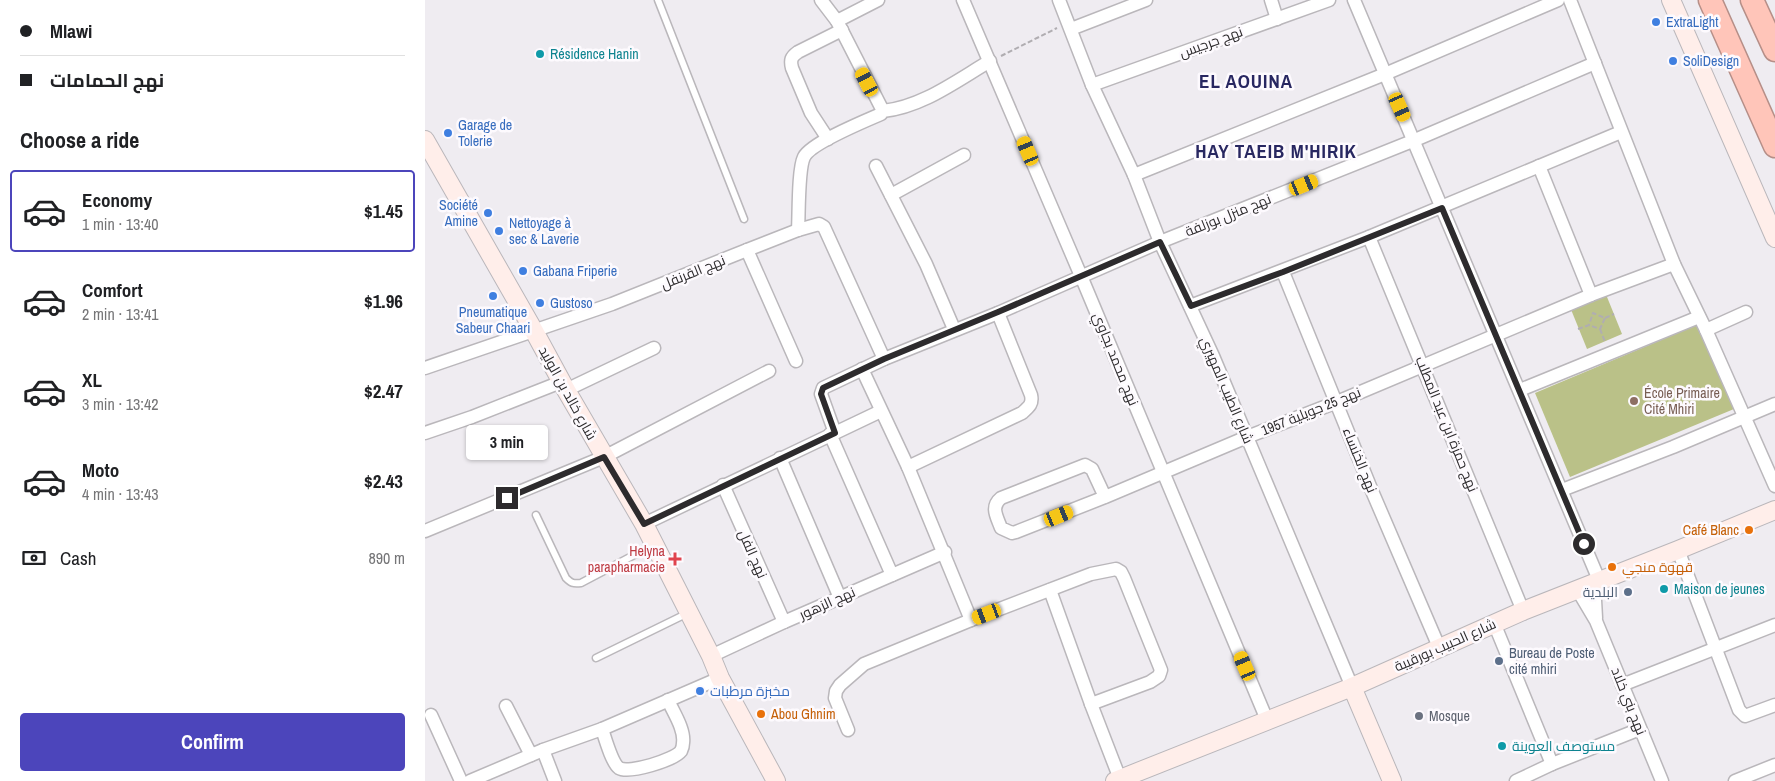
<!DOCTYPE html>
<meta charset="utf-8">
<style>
:root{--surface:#fff;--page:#f2f2f2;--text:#202124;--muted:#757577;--line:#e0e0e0;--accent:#4c45bb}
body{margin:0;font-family:"Archivo Narrow",Cairo,sans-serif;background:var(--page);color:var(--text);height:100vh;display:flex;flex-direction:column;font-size:19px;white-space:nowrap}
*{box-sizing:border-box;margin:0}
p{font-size:16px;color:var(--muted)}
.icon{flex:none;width:28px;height:28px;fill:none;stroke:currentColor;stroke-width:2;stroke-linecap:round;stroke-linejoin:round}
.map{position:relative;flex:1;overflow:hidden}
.side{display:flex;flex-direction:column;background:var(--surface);width:425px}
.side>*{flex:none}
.banner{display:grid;align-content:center;height:110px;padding:0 20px;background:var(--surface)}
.end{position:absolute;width:22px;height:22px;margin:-11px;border:6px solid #2d2b2d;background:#fff;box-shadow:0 0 0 2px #fff}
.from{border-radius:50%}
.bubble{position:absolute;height:35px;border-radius:5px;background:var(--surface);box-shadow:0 1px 4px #0004;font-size:16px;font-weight:700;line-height:35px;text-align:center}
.car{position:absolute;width:15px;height:30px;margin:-15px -8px;border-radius:6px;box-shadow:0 0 4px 1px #0007;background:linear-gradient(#f5c518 24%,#345 0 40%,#f5c518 0 76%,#345 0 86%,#f5c518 0)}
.banner b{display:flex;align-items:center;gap:18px;height:48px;font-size:19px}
.banner b+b{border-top:1px solid var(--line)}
.banner i{width:12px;height:12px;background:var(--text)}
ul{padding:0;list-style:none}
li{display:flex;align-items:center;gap:15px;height:82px;margin:0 10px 8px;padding:0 10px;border:2px solid transparent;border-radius:5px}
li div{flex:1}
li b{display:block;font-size:19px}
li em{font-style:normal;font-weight:700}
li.current{border-color:var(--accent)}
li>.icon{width:45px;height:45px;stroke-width:1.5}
h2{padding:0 20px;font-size:22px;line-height:60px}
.pay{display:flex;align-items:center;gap:12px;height:55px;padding:0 20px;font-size:19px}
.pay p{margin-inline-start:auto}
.button{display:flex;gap:10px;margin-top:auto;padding:10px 20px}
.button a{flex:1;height:58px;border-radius:5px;background:var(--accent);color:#fff;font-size:20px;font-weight:700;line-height:58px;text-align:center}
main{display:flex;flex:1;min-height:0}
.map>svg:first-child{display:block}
.green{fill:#bac188}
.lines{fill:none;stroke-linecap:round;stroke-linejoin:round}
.lane-casing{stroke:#bab7bb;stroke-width:9}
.street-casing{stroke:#bab7bb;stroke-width:15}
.secondary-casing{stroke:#bab7bb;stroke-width:20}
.highway-casing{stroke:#b68f88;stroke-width:25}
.path{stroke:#b0adb1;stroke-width:2;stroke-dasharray:5 2.5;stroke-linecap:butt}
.lane{stroke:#fff;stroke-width:6}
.street{stroke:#fff;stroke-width:12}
.secondary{stroke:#ffeeea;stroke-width:18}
.highway{stroke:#ffc5b9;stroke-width:22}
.route{stroke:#2d2b2d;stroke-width:6}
.shop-dot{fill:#3f7fe0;stroke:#fdfafe;stroke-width:2}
.culture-dot{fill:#0f9aa8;stroke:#fdfafe;stroke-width:2}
.education-dot{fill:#8d6e63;stroke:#fdfafe;stroke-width:2}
.food-dot{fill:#e8710a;stroke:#fdfafe;stroke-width:2}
.health-dot{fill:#e0444e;stroke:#fdfafe;stroke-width:2}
.service-dot{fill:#5c6f8a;stroke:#fdfafe;stroke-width:2}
.worship-dot{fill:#6b7280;stroke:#fdfafe;stroke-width:2}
.labels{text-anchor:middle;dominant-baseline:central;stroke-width:5;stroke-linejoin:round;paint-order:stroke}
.shop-label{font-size:14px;fill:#366cbe;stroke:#fdfafe;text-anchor:start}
.street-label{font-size:14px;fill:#2d2b2d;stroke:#fdfafe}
.culture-label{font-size:14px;fill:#0d838f;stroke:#fdfafe;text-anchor:start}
.education-label{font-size:14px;fill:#785e54;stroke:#fdfafe;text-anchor:start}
.food-label{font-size:14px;fill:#c56008;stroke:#fdfafe;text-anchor:start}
.health-label{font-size:14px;fill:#be3a42;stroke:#fdfafe;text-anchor:end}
.service-label{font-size:14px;fill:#4e5e75;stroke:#fdfafe;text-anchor:end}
.worship-label{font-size:14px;fill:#5b616d;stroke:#fdfafe;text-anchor:start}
.district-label{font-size:19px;font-weight:bold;letter-spacing:1px;fill:#282761;stroke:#fdfafe}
</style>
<main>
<section class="side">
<div class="banner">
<b><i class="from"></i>Mlawi</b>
<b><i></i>نهج الحمامات</b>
</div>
<h2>Choose a ride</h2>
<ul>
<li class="current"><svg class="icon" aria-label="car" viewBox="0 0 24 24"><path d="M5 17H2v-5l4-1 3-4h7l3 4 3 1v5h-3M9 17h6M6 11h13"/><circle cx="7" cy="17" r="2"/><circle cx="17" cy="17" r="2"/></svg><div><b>Economy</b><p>1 min · 13:40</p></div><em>$1.45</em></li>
<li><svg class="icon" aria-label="car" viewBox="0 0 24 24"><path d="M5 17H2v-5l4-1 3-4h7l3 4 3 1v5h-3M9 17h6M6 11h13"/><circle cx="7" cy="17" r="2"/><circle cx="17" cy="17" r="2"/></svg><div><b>Comfort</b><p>2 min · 13:41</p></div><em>$1.96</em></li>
<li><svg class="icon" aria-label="car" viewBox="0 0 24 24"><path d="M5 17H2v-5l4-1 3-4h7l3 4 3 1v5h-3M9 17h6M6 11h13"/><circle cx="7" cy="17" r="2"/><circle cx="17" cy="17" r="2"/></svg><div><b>XL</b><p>3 min · 13:42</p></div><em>$2.47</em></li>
<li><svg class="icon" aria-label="car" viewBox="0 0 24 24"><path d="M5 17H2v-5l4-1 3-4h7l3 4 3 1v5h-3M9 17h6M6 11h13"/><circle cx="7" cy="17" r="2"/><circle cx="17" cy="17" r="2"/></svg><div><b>Moto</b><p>4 min · 13:43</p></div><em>$2.43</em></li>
</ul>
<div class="pay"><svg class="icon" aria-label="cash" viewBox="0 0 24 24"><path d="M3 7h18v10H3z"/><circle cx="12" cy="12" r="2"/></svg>Cash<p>890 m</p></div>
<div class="button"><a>Confirm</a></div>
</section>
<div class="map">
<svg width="1350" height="781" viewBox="0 0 1350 781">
<rect width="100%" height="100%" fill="#efecf1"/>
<g class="green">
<path d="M1180 292 1197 334 1162 349 1145 307Z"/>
<path d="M1274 324 1309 409 1145 477 1110 393Z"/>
</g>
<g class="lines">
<defs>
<g id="lane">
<path d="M233 0 319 219"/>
<path d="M111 515 141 578C146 583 148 584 156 583L228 545"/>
<path d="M171 658 263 613"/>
</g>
<g id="street">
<path d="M396 0 412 21 458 111"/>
<path d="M538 0 656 276 842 720"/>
<path d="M634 0 667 85 709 175 735 242 788 356 927 687"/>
<path d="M846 0 852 19"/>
<path d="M929 0 1174 580"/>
<path d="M1145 0 1249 264 1281 330 1350 486"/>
<path d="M412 21 453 0"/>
<path d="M646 29 721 0"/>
<path d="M667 85 904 0"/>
<path d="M403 139 386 113 367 68C365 60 366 57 373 52L417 30"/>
<path d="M451 166 501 264 529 329"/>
<path d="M1114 166 1166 295"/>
<path d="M709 175 960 74 1133 0"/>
<path d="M466 195 539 155"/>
<path d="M373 230C374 214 373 169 379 157 386 143 440 121 456 114L458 111C497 107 531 81 565 61"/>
<path d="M944 237 1098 611"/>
<path d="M322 250 371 361"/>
<path d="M858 272 947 491 1014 647"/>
<path d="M765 306 944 237 1196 132"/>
<path d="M1281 330 1321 312"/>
<path d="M0 368 187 304 322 250 373 230 394 224 399 227 459 359"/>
<path d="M437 369 483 467 546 620"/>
<path d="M141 390 229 348"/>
<path d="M1095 390 1274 317"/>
<path d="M0 433 47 417 136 382"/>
<path d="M410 433 396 394 398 388 459 359 573 313 735 242 990 140 1170 63"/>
<path d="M405 434 467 575"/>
<path d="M355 458 415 598"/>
<path d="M483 467 597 413C604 407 608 404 606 395L573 313"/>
<path d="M298 485 359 622"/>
<path d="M1137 490 1248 447 1350 404"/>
<path d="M680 497 667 469 660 465 576 498C565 507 572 517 576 528L587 533 591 532 680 497 822 437 912 402 1166 295 1249 264"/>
<path d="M219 524 456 411"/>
<path d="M0 531 179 457 344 371"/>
<path d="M1253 550 1314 710 1320 716 1350 705"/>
<path d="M1169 582 1171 618"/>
<path d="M1152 589 1171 621 1237 781"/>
<path d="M625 590 666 704 695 779"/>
<path d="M1069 623 1127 764"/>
<path d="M286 656 359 622 520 552"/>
<path d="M1197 685 1350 625"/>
<path d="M81 706 106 755"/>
<path d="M6 715 36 781"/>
<path d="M177 729C180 738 187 763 194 768 204 774 249 760 256 751 257 749 258 746 258 743 260 729 248 712 243 700"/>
<path d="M423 730 410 698 411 691 415 685 439 664 546 620 666 574 691 569 696 572 699 578 736 670 734 676 725 682 666 704"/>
<path d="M118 750 130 781"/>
<path d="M45 781 118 750 177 729 295 678"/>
<path d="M1091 781 1127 764 1215 729"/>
<path d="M1310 781 1350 765"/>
</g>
<g id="secondary">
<path d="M1246 0 1350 238"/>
<path d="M0 140 109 331 141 390 219 524 286 656 295 678 351 781"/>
<path d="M927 687 967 781"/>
<path d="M690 781 927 687 1098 611 1253 550 1350 510"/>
</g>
<g id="highway">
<path d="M1285 0 1350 146"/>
<path d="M1327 0 1350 50"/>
</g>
</defs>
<use href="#lane" class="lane-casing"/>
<use href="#street" class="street-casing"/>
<use href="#secondary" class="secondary-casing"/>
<use href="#highway" class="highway-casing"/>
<g class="path">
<path d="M576 56 632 28"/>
<path d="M1180 318 1189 314"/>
<path d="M1153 329 1164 325 1175 329 1180 318 1168 313 1164 325"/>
<path d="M1175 329 1180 342"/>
</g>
<use href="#lane" class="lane"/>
<use href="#street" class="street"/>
<use href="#secondary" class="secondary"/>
<use href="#highway" class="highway"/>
</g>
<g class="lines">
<path class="route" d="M82 498 179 457 219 524 410 433 396 394 398 388 459 359 573 312 735 242 766 306 858 272 1017 208 1159 544"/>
</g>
<g class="shop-dot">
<circle cx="1231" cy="22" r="5"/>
<circle cx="1248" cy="61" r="5"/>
<circle cx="23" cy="133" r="5"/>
<circle cx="63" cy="213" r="5"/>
<circle cx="74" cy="231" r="5"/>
<circle cx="98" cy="271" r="5"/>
<circle cx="68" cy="296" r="5"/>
<circle cx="115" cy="303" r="5"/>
<circle cx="275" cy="691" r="5"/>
</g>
<g class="culture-dot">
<circle cx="115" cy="54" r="5"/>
<circle cx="1239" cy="589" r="5"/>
<circle cx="1077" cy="746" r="5"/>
</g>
<circle class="education-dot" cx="1209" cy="401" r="5"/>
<g class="food-dot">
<circle cx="1324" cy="530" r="5"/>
<circle cx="1187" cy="567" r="5"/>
<circle cx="336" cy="714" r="5"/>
</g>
<path class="health-dot" d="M247.5 551.5h5v5h5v5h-5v5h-5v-5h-5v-5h5z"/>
<g class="service-dot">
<circle cx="1203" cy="592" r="5"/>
<circle cx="1074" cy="661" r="5"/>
</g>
<circle class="worship-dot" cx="994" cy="716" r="5"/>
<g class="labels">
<g class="shop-label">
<text x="1241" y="22">ExtraLight</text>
<text x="1258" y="61">SoliDesign</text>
<text x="33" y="125">Garage de<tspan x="33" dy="16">Tolerie</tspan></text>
<text x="53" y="205" text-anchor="end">Société<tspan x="53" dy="16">Amine</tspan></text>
<text x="84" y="223">Nettoyage à<tspan x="84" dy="16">sec &amp; Laverie</tspan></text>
<text x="108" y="271">Gabana Friperie</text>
<text x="125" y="303">Gustoso</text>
<text x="68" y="312" text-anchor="middle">Pneumatique<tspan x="68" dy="16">Sabeur Chaari</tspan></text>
<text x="285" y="691">مخبزة مرطبات</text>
</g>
<g class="street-label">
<text transform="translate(786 42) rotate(-20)">نهج جرجيس</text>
<text transform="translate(803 215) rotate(-22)">نهج منزل بوزلفة</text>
<text transform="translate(268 272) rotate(-22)">نهج القرنفل</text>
<text transform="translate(691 359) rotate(68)">نهج محمد بجاوي</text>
<text transform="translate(802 390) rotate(67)">شارع الطيب المهيري</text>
<text transform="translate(143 393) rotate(61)">شارع خالد بن الوليد</text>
<text transform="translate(886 411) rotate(-22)">نهج 25 جويلية 1957</text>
<text transform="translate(1022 424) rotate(68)">نهج حمزة ابن عبد المطلب</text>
<text transform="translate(935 460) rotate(68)">نهج الخنساء</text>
<text transform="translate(328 554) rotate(66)">نهج الفل</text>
<text transform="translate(402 603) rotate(-24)">نهج الزهور</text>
<text transform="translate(1020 645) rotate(-24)">شارع الحبيب بورقيبة</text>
<text transform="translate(1204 701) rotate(68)">نهج بني خلاد</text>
</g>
<g class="culture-label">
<text x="125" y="54">Résidence Hanin</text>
<text x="1249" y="589">Maison de jeunes</text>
<text x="1087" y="746">مستوصف العوينة</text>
</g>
<g class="education-label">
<text x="1219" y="393">École Primaire<tspan x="1219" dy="16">Cité Mhiri</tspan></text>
</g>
<g class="food-label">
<text x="1314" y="530" text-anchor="end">Café Blanc</text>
<text x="1197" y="567">قهوة منجي</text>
<text x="346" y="714">Abou Ghnim</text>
</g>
<g class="health-label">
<text x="240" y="551">Helyna<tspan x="240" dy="16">parapharmacie</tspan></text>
</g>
<g class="service-label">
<text x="1193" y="592">البلدية</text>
<text x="1084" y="653" text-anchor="start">Bureau de Poste<tspan x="1084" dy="16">cité mhiri</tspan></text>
</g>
<g class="worship-label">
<text x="1004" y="716">Mosque</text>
</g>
<g class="district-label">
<text x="821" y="81">EL AOUINA</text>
<text x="851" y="151">HAY TAEIB M'HIRIK</text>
</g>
</g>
</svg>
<i class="end from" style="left:1159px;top:544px"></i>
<i class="end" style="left:82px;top:498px"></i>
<div class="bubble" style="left:41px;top:425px;width:82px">3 min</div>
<i class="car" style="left:442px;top:82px;rotate:332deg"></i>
<i class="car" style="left:975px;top:107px;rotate:156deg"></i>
<i class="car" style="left:603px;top:151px;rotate:337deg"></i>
<i class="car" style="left:879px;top:185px;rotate:68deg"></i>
<i class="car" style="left:634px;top:516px;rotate:68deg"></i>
<i class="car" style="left:562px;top:614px;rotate:249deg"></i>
<i class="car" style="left:820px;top:666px;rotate:337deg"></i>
</div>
</main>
